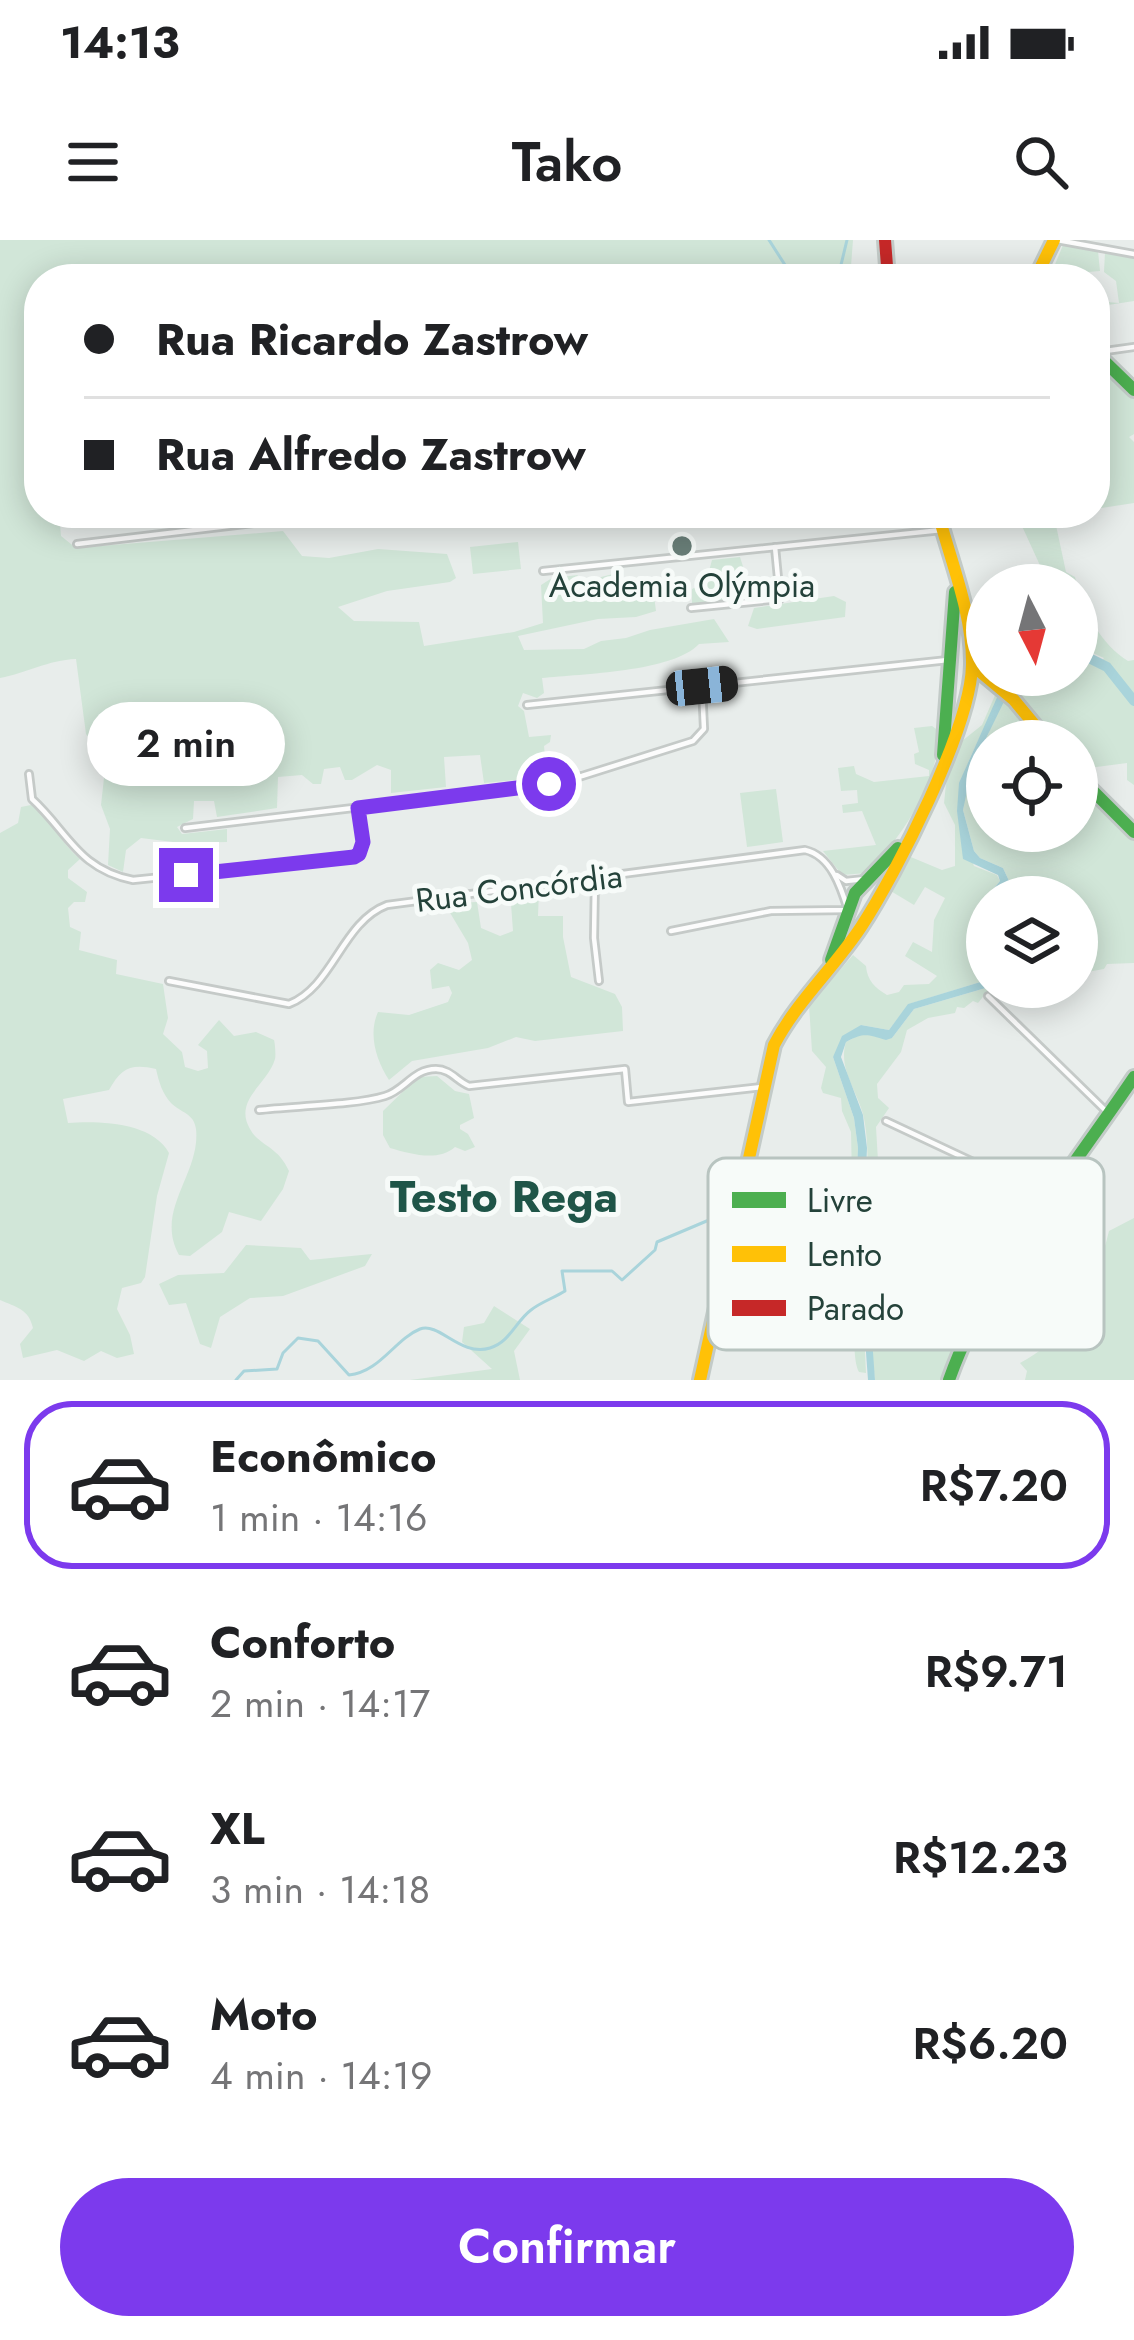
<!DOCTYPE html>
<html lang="pt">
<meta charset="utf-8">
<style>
:root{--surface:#fff;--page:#f6f6f6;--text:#202124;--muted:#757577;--line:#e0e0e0;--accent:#7c3aed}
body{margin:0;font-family:Jost,sans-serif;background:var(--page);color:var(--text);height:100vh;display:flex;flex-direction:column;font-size:45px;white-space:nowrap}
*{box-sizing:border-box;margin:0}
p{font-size:39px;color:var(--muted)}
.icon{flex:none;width:66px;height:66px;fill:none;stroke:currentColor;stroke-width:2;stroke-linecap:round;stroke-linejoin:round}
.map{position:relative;height:1140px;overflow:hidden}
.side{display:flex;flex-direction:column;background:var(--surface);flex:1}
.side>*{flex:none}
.top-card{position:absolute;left:24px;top:24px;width:1086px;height:264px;border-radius:48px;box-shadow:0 6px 30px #0003;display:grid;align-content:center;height:264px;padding:0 60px;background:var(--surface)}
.needle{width:78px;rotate:174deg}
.controls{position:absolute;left:966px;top:324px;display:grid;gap:24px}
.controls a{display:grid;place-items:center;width:132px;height:132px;border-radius:50%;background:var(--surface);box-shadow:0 6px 30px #0003;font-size:60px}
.end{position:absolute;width:54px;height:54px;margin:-27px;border:15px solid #7c3aed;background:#fff;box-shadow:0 0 0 6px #fff}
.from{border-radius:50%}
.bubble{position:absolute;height:84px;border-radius:42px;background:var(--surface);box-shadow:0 6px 30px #0003;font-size:39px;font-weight:600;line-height:84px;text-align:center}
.car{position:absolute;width:36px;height:72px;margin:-36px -18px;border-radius:15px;box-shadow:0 0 9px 3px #0007;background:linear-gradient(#222 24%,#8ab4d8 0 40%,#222 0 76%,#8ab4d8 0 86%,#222 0)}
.top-card b{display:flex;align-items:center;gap:42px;height:114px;font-size:45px}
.top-card b+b{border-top:3px solid var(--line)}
.top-card i{width:30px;height:30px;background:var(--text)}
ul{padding:21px 0 0;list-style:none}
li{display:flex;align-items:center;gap:36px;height:168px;margin:0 24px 18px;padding:0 36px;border:6px solid transparent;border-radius:48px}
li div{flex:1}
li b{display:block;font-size:45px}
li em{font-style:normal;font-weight:600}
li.active{border-color:var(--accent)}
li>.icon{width:108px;height:108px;stroke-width:1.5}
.cta{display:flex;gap:24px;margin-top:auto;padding:24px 60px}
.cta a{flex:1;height:138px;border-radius:72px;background:var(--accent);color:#fff;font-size:48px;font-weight:600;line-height:138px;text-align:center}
.status{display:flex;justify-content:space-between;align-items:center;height:84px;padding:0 60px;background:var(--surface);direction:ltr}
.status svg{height:33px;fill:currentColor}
header{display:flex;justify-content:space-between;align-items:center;height:156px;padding:0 60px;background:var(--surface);font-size:54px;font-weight:600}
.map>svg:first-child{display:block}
.green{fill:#d1e6d8}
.water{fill:#a9d4db}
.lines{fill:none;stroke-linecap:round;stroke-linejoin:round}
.stream{stroke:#a9d4db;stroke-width:3}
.river{stroke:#a9d4db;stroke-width:10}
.street-casing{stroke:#c5cac8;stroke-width:10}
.fast-casing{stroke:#c3cbc8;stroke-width:18}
.slow-casing{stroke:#c3cbc8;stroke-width:18}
.jam-casing{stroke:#c3cbc8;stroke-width:18}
.street{stroke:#fcfcfc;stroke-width:4.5}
.fast{stroke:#4caf50;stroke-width:12}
.slow{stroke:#ffc107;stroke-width:12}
.jam{stroke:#c62828;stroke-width:12}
.route{stroke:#7c3aed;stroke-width:15}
.poi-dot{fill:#697e78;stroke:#f7fbf9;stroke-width:4.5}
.labels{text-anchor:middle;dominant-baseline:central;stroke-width:10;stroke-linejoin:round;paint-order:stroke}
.poi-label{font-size:33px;fill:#24423a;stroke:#f7fbf9}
.street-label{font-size:33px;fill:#24423a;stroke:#f7fbf9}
.district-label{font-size:45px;font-weight:bold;fill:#1f5548;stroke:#f7fbf9}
.key{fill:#f7fbf9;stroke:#b8c4c0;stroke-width:3}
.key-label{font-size:33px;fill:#24423a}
</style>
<div class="status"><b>14:13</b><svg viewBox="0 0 49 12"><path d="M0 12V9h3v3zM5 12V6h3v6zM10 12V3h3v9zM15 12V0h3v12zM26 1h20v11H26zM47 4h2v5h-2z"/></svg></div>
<header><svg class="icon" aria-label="menu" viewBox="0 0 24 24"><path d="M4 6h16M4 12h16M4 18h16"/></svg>Tako<svg class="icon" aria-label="search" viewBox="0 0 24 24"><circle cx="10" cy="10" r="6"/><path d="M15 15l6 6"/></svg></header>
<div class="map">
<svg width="1134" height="1140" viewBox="0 0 1134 1140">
<rect width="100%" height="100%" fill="#e8edeb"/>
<g class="green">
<path d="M0 0H853L850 39H39V273H69L60 284 61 296 76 308 283 291 302 316 329 318 378 309 447 314 456 338 450 342 387 351 338 367 354 381 419 382 424 406 514 392 543 383 541 345 552 338 578 335 563 355 567 359 587 357 601 337 613 334 618 350 653 348 656 371 636 377 598 379 518 396 524 410 584 409 601 401 626 398 650 390 714 379 729 402 699 404C673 432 581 434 542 438L544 453 537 458 523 453 518 466 524 471 529 497 551 495 550 502 544 506 547 537 484 543 480 515 444 517 446 547 391 553V530L377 525 352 540H345L340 527 324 529 321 544H313L302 535 278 537 277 568 217 577 214 561H194L193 579 177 587 182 594 227 589V602L181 603 141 598 126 610 123 632 108 625 110 589 101 565 104 538 101 514 86 494 76 419C48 420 27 433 0 438Z"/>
<path d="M1063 5 1098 11 1100 31 1088 32 1086 39H1049Z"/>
<path d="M1105 12 1134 17V61L1095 67V61L1119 63 1116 41 1104 32Z"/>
<path d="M1095 123 1134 159V194L1129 197 1134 202V263L1095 269Z"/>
<path d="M1016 273H1067L1054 276 1066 332 1075 337 1077 345H1049Z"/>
<path d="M518 302 521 329 473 334 470 307Z"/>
<path d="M740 317 746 336 727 340 729 356 724 361 692 365V349L706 342 712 320Z"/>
<path d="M1077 345C1085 374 1102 405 1128 421L1134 420V545L1127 540V523L1081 529 1077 525V501H1056L1008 449 1017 435H1077V418L1098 427 1104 418 1077 406Z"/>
<path d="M834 356 846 362 845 377 757 389 748 386 754 368Z"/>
<path d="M996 453 999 455C969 529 942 543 974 626L997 635 1000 641 984 660 982 674 987 689V740L909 764 889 790 861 785 833 817 854 878 858 908 855 968 847 1018 863 1071 866 1133 859 1132C847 1108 867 1043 830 1042 819 1042 813 1039 803 1047 792 1057 794 1069 795 1083L791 1088 767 1078V1038L749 1030 754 1009 741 1003 742 992 771 1001 792 971 832 942 852 938 851 892 842 871 841 858 823 853 821 848 826 827 812 811 809 765 853 715 866 726C867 740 875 748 887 755L899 752 904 745 929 744 937 736 905 716 913 702 932 712 934 680 945 658 925 647 914 665 889 650 906 615 942 630 955 626V585L944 563 947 535 962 501 982 485Z"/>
<path d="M1003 460 1041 501H987V591H1077V542L1134 599V723L1107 724 1104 729 1087 732 1077 727V717L1083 714 1090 689 1088 676 1077 672V657H1003L1009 641 1003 628 980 618 974 611 963 570 966 544Z"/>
<path d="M932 486 939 491C939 542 902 597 867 633L842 635 823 611 876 605 862 571 843 573 842 565 858 563 857 550 841 551 838 528 854 526 856 534 874 542 929 536V530L915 524 914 514 919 512 914 488Z"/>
<path d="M776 549 783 602 747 607 740 553Z"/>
<path d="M31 565C52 580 60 602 80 619L68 630V638L87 652 85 662H74L68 668 70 687 81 692 79 710 117 720 116 734 163 744 168 778 163 794 182 812 185 827 198 831 208 828 207 811 198 805 219 780 234 796 256 792 274 800C275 803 276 816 275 819 268 844 233 860 250 889 260 907 277 905 289 931L283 949 261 981 229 972 222 992 190 1016 179 1015C154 970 201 934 196 889 194 873 181 873 171 863 162 853 159 842 156 829 131 823 121 828 109 850L63 859 68 883C100 881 152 882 169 913L157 956 145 1037 141 1043 122 1048 117 1069 130 1095 134 1114 117 1118 101 1111 84 1121 57 1110 23 1118 20 1104 33 1088C29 1069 16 1067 0 1060V593L18 583 21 567Z"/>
<path d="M539 650 538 676H563V697L571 737 615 754 622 767 623 791 535 801 516 797 488 808 412 821 389 840C376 820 368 794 378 772L409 775 448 762 452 753 449 746 432 749 430 730 438 723 459 730 472 720 468 703 449 671 454 663 477 662 481 688 500 696 513 691 511 664 520 652Z"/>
<path d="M989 747H1015L1000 759 996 751 986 753 978 763 973 761 964 768 957 767 955 773 928 778 907 790 901 812 877 844 878 858 889 868 876 887 878 921 870 978 862 989C867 955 871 908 863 874 856 849 838 828 846 802L863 793 892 798 914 769Z"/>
<path d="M437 836 455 851 469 854 474 878 460 885V889L468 894 475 907 465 911 455 907C438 922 411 914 390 908L383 895V871L418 837Z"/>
<path d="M1134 978V1140H1025L1027 1131 1020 1123C1072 1096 1096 1044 1109 991Z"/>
<path d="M1027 983 983 1054 946 1140H875L866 1061 876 1062 969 1021Z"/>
<path d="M246 1005 301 1008 310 1020 372 1014 365 1026 283 1056 250 1058 220 1077 211 1108 200 1104 186 1063 169 1065 159 1044 178 1035 224 1033Z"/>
<path d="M494 1066 530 1089 514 1111 520 1140H410L492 1129 462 1102 464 1087 484 1083Z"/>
</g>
<g class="water">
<path d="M1007 435H1017L972 527 963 570 974 611 980 618 1003 628 1009 641 1004 657H987L1000 641 998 635 963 619 957 571 959 543Z"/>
<path d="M987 740 989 747 914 769 892 798 886 800C867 795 865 792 846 802L841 817 863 875 867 908 864 974 855 1017 870 1071 875 1140H868L863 1071 847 1018 855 968 858 908 854 878 833 817 842 796 861 785 889 790 908 764Z"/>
</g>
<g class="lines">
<g class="stream">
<path d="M769 0 794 39"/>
<path d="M832 39 840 29 847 0"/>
<path d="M739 992 773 1008C785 1001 785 994 793 986 812 967 834 963 858 956"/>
<path d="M236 1140 244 1131 277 1129 283 1113 298 1098 318 1101 349 1135C380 1132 395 1099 420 1089 440 1082 460 1117 490 1108 510 1102 516 1081 531 1070 541 1062 554 1058 565 1051L562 1031H612L622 1040 655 1010 657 1002 709 980 726 981"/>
</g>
<path class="river" d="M1077 412 1107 427 1134 461"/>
<defs>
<g id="street">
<path d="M1057 0 1134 14"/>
<path d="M1098 112 1134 107"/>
<path d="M77 304 338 273"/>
<path d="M543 331 942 290"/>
<path d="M691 368 780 359 775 307"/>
<path d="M527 465 948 420"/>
<path d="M29 534 32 559C68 592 78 629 133 640L354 617 359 614 363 603 358 568"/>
<path d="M185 588 530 547 582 536 693 501 704 489 702 446"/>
<path d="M837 635 846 641 865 639"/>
<path d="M595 638 594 698 599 741"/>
<path d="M169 741 289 764C333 747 342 682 387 665L805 610C831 616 841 647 848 670L771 671 671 691"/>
<path d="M988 756 1109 874"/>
<path d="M259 870C293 866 356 865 385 856 405 850 413 829 436 829 450 829 457 841 469 846L625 829 628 862 762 847"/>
<path d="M886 881 1052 959"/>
</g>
<g id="fast">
<path d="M1095 112 1134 150"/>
<path d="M943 515 955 352"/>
<path d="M1077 535 1134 592"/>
<path d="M831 720 855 653 898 608"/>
<path d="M949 1140C987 1032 1070 932 1134 837"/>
</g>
<g id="slow">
<path d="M1035 39 1054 0"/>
<path d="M972 425 1014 460 1048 501"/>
<path d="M700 1140 774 805C797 761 834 728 861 687 896 634 971 487 972 425 973 375 951 322 938 273"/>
</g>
<path id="jam" d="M885 0 888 39"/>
</defs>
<use href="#street" class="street-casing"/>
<use href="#fast" class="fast-casing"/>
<use href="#slow" class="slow-casing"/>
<use href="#jam" class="jam-casing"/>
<use href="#street" class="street"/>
<use href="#fast" class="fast"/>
<use href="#slow" class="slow"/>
<use href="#jam" class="jam"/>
</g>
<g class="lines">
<path class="route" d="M186 635 354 617 359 614 363 602 358 568 549 544"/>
</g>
<circle class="poi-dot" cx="682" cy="306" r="12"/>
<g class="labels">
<g class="poi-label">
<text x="682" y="345">Academia Olýmpia</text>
</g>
<g class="street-label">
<text transform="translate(519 648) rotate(-7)">Rua Concórdia</text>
</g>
<g class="district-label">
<text x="504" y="956">Testo Rega</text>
</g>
</g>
<rect x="708" y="918" width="396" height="192" rx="18" class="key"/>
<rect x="732" y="952" width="54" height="16" fill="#4caf50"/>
<rect x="732" y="1006" width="54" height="16" fill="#ffc107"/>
<rect x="732" y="1060" width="54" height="16" fill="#c62828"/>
<g class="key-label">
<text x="807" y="972">Livre</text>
<text x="807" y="1026">Lento</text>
<text x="807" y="1080">Parado</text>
</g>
</svg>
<div class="controls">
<a><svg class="needle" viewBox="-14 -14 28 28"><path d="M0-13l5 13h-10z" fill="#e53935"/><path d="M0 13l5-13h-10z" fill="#757577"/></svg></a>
<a><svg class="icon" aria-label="locate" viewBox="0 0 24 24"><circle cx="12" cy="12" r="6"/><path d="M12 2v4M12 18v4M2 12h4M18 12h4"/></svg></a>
<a><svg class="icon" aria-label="layers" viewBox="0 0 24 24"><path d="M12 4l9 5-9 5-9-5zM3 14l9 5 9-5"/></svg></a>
</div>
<i class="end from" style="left:549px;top:544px"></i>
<i class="end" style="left:186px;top:635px"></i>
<div class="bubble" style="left:87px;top:462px;width:198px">2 min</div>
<i class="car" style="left:702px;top:446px;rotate:84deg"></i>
<div class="top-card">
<b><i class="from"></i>Rua Ricardo Zastrow</b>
<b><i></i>Rua Alfredo Zastrow</b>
</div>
</div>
<section class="side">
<ul>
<li class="active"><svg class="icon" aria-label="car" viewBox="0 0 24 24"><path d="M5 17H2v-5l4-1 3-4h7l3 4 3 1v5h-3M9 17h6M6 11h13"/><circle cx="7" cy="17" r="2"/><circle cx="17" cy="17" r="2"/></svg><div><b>Econômico</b><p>1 min · 14:16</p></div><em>R$7.20</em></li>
<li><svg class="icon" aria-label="car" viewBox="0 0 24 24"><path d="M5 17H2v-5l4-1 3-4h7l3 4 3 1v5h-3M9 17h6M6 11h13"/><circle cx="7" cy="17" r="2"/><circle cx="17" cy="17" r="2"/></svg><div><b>Conforto</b><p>2 min · 14:17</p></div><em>R$9.71</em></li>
<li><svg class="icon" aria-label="car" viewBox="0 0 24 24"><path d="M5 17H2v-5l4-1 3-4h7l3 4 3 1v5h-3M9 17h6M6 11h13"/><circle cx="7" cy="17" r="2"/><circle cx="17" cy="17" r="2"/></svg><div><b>XL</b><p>3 min · 14:18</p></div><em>R$12.23</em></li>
<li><svg class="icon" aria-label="car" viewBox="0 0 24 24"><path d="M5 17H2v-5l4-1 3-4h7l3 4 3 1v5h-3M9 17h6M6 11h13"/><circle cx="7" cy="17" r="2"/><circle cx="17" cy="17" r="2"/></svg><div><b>Moto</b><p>4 min · 14:19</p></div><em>R$6.20</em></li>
</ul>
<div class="cta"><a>Confirmar</a></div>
</section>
